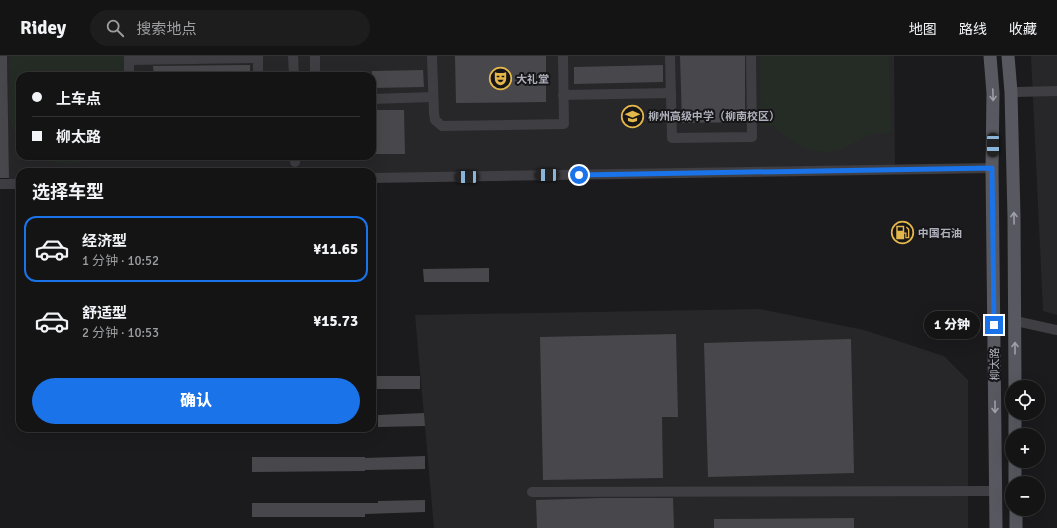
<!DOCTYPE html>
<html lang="zh">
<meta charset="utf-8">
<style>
:root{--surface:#141415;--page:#1d1d1e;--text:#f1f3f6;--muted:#9d9ea0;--line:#333334;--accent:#1a73e8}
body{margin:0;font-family:Signika,"Noto Sans SC",sans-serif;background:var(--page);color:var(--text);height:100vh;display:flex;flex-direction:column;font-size:15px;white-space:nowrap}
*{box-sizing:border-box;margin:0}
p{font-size:13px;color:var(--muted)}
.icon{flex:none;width:22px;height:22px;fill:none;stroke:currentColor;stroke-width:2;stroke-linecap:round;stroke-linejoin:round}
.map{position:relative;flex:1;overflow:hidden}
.details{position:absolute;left:16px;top:112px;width:360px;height:264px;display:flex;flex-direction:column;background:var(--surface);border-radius:12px;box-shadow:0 4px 16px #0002,0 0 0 1px var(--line)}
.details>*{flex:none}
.banner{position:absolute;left:16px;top:16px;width:360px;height:88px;border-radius:12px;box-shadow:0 4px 16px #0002,0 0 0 1px var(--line);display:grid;align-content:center;height:88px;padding:0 16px;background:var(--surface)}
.controls{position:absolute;left:1005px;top:324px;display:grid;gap:8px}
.controls a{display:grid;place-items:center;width:40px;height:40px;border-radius:50%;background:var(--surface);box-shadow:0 4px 16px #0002,0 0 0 1px var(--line);font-size:20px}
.end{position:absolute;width:18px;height:18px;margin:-9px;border:5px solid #1a73e8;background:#fff;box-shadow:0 0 0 2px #fff}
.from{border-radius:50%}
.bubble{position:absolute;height:28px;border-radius:14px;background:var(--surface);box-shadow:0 4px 16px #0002,0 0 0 1px var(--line);font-size:13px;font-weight:800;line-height:28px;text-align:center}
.car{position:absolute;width:12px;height:24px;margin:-12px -6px;border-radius:5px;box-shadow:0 0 3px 1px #0007;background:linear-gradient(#222 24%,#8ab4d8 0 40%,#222 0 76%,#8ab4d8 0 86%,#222 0)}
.banner b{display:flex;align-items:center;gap:14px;height:38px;font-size:15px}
.banner b+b{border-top:1px solid var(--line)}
.banner i{width:10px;height:10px;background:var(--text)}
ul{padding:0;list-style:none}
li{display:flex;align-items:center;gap:12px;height:66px;margin:0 8px 6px;padding:0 8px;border:2px solid transparent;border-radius:12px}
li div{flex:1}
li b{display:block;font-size:15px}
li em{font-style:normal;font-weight:800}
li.on{border-color:var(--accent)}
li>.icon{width:36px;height:36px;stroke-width:1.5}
h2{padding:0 16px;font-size:18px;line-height:48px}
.button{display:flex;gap:8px;margin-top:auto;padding:8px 16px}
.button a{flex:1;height:46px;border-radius:24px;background:var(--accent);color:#fff;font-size:16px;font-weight:800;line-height:46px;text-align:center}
header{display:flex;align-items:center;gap:24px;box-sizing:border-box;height:56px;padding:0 20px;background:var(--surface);border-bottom:1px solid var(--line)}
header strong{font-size:19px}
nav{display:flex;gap:22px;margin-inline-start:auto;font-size:14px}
.search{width:280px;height:36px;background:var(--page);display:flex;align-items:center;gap:10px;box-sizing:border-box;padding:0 14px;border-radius:22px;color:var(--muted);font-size:15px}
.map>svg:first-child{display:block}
.built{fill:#272729;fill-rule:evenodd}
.green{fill:#252c26}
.building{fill:#48484c}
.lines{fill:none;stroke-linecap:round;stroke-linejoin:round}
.minor{stroke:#3e3e43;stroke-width:10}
.major{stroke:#585960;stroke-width:13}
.oneway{stroke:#9d9fa9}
.route{stroke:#1a73e8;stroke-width:5}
.labels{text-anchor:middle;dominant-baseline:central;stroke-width:4;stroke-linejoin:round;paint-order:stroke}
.poi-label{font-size:11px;font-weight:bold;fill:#aeb1bb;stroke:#161518;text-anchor:start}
.street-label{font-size:11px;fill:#aeb1bb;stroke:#161518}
</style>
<header>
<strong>Ridey</strong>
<div class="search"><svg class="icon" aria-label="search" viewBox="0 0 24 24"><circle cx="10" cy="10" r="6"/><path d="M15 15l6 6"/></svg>搜索地点</div>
<nav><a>地图</a><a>路线</a><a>收藏</a></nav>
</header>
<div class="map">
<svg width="1057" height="472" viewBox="0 0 1057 472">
<rect width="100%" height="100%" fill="#1b1a1c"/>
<g class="built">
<path d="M7 0H894L895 109 372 118V116H20V124L9 125ZM20 20H372V100H20Z"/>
<path d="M1031 0H1057V259L1043 255Z"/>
<path d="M760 253 864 274 944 300 968 324V472H434L415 259Z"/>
</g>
<g class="green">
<path d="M9 0H130L131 20H20V83L10 67Z"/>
<path d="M759 0H889L891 77C884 78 875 77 869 79 862 81 854 88 847 91 819 103 793 91 774 70H761Z"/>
<path d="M39 100H100C81 110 58 111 39 100Z"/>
</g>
<g class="building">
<path d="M0 0H7L9 122H0Z"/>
<path d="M455 0H546V46L456 47Z"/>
<path d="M680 0H745V66L682 67Z"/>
<path d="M250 9V18L154 20 153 10Z"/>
<path d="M663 9V26L574 28V11Z"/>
<path d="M423 14 424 31 372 32V15Z"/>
<path d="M372 54H404L405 98H372Z"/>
<path d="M489 212V226H424L423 213Z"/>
<path d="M676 278 678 361H662L663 422 543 424 540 281Z"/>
<path d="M851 283 854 417 708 421 704 287Z"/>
<rect x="372" y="320" width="48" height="13"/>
<path d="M424 357 425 370 378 371V359Z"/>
<path d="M425 400V413L365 414V415L252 416V401H365V402Z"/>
<path d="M601 442H673L674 472H537L536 444Z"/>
<path d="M425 444V456L365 458V461H252V447H378V445Z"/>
<path d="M854 462V472H714V463Z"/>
</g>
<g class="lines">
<g class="minor">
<path d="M129 0V20"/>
<path d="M258 0V20"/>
<path d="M293 0 294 20"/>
<path d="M315 0V20"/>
<path d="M432 0 434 58 435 64 442 70 564 68 563 0"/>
<path d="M670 0 672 82 752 81 751 0"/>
<path d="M129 4 258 2"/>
<path d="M1011 36 1057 35"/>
<path d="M563 39 671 37"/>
<path d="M372 43 433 41"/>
<path d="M295 100V106"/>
<path d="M372 122 992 112"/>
<path d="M0 128H20"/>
<path d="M1015 265 1057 274"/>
<path d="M532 436 996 435"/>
</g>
<g class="major">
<path d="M990 0 993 37 992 112 996 472"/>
<path d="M1008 0 1011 36 1014 161 1015 331"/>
<path d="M1015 357V379"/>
<path d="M1015 405V427"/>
<path d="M1016 453V472"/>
</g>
</g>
<defs><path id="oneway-shaft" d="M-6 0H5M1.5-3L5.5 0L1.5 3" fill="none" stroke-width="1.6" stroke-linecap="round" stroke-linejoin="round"/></defs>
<g class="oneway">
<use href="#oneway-shaft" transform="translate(993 39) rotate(88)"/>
<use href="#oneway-shaft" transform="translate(1014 162) rotate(-91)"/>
<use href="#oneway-shaft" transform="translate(1015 292) rotate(-90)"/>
<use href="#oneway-shaft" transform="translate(995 351) rotate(90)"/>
</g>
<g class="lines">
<path class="route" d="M579 119 992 112 994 269"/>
</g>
<defs>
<symbol id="theatre-ring" viewBox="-11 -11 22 22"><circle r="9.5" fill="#161518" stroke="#e4b74b" stroke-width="1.5"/><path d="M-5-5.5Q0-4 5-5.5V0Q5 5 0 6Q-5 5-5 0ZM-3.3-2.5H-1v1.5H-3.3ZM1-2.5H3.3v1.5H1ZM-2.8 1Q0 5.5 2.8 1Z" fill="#e4b74b"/></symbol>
<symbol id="school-ring" viewBox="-11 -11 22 22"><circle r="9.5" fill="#161518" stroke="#e4b74b" stroke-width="1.5"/><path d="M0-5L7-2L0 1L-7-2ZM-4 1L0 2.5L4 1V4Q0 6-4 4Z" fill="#e4b74b"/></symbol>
<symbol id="fuel-ring" viewBox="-11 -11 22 22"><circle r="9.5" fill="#161518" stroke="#e4b74b" stroke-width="1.5"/><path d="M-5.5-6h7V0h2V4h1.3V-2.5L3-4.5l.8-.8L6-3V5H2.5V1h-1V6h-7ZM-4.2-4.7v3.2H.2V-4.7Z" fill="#e4b74b"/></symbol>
</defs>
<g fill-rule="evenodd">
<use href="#theatre-ring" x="488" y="10" width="25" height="25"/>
<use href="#school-ring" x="620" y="48" width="25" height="25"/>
<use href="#fuel-ring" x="890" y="164" width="25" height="25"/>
</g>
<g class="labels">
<g class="poi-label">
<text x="516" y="23">大礼堂</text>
<text x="648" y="60">柳州高级中学（柳南校区）</text>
<text x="918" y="177">中国石油</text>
</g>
<g class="street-label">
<text transform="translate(995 308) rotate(-91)">柳太路</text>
</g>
</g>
</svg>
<div class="controls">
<a><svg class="icon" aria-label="locate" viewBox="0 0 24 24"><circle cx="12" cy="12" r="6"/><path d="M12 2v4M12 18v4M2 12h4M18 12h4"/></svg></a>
<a>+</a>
<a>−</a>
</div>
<i class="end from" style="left:579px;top:119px"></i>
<i class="end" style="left:994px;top:269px"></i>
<div class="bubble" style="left:924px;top:255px;width:56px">1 分钟</div>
<i class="car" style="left:993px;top:89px;rotate:180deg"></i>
<i class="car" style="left:547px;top:119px;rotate:269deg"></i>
<i class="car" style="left:467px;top:121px;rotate:269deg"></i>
<div class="banner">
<b><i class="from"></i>上车点</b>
<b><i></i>柳太路</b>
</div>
<section class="details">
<h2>选择车型</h2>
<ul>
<li class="on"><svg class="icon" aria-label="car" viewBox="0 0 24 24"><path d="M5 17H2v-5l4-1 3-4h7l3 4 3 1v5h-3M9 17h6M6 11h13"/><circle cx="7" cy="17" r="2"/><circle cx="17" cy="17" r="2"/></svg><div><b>经济型</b><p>1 分钟 · 10:52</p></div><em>¥11.65</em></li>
<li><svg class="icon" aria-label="car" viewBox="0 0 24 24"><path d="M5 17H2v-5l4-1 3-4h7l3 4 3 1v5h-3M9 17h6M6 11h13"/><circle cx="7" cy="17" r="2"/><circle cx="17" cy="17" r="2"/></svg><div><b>舒适型</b><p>2 分钟 · 10:53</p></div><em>¥15.73</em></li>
</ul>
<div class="button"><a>确认</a></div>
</section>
</div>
